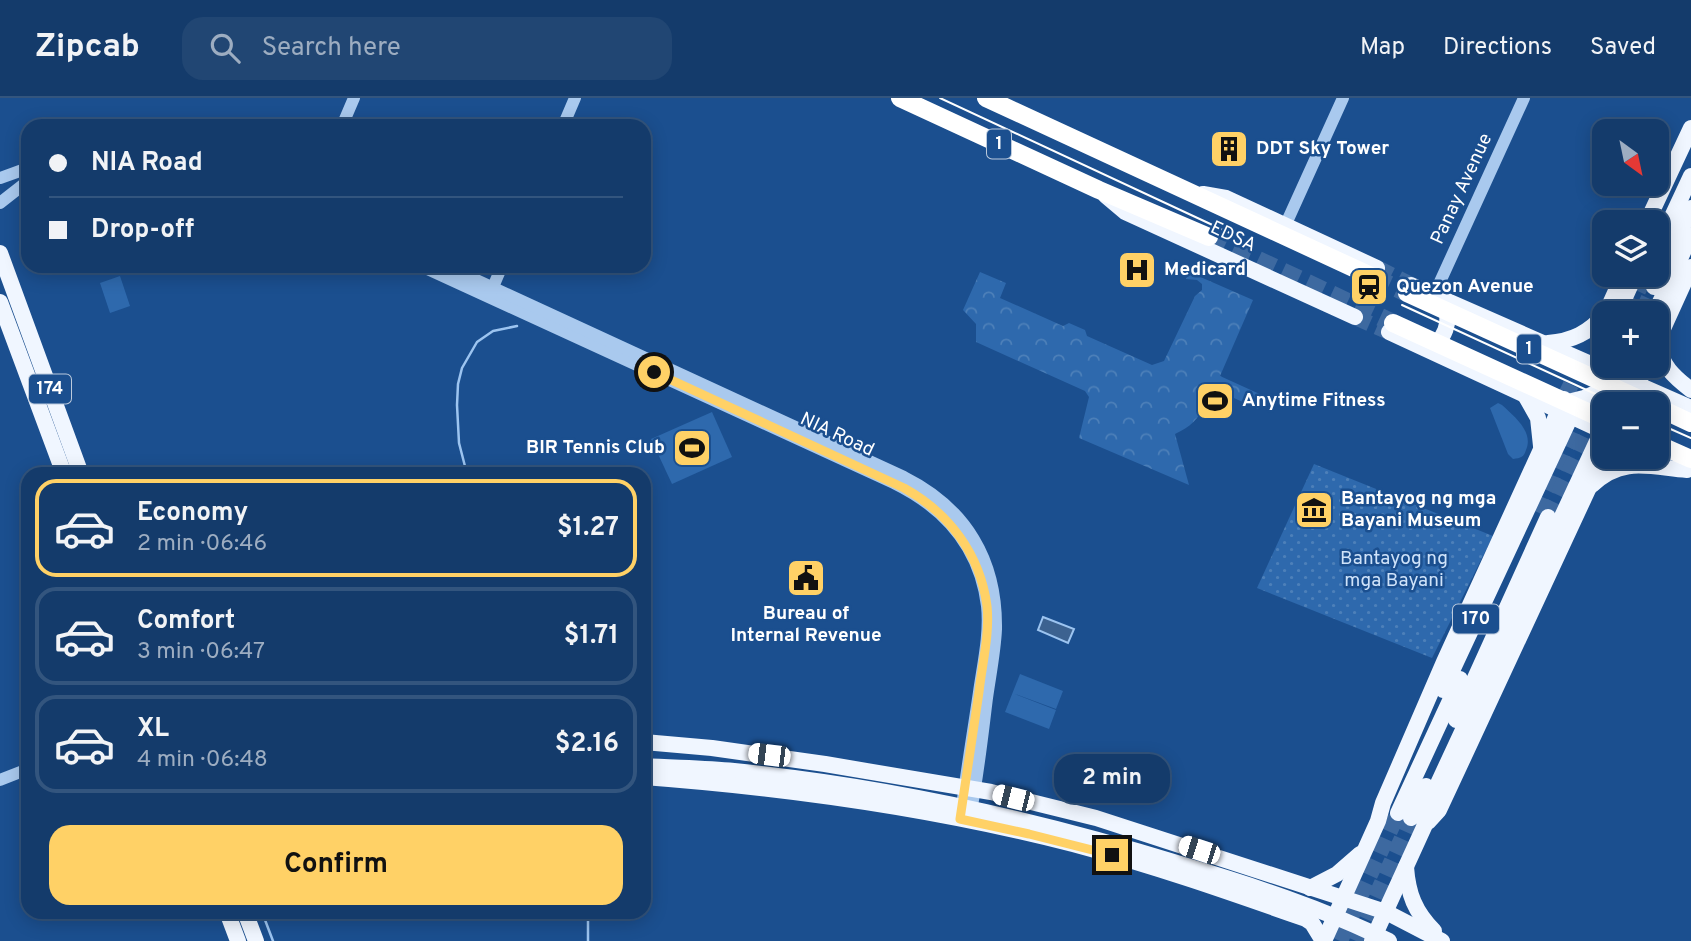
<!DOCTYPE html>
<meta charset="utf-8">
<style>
:root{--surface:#143b6b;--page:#214673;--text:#f1f3f6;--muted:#9dadc1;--line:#33557e;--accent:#ffd166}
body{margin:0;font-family:Overpass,sans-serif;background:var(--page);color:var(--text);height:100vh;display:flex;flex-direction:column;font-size:26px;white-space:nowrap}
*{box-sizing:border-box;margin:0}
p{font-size:23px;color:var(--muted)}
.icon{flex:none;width:38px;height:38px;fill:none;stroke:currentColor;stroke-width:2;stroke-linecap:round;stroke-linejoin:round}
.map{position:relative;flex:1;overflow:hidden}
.panel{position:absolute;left:21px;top:369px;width:630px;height:452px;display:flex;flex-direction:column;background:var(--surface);border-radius:21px;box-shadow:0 4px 18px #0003,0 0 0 2px var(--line)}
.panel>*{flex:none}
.banner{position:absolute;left:21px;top:21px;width:630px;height:154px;border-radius:21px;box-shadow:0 4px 18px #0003,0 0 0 2px var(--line);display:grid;align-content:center;height:154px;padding:0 28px;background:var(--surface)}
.needle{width:46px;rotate:147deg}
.controls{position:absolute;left:1592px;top:21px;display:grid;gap:14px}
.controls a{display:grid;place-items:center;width:77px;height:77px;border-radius:14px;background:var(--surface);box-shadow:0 4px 18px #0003,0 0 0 2px var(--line);font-size:35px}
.end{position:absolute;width:32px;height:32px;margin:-16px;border:9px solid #ffd166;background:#111;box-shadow:0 0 0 4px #111}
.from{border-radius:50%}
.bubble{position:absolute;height:49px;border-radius:21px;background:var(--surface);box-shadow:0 4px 18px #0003,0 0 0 2px var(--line);font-size:23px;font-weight:700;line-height:49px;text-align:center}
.car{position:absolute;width:21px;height:42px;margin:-21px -10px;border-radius:9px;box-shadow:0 0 5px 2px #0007;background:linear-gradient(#fff 24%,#345 0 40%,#fff 0 76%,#345 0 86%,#fff 0)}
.banner b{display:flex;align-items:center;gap:24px;height:66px;font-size:26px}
.banner b+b{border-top:2px solid var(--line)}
.banner i{width:18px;height:18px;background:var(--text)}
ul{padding:12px 0 0;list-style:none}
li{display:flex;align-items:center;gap:21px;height:98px;margin:0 14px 10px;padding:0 14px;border:4px solid var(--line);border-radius:21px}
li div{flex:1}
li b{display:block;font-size:26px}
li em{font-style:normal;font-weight:700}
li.selected{border-color:var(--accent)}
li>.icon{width:63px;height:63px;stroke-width:1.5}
.cta{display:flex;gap:14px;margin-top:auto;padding:14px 28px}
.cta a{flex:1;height:80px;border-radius:21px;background:var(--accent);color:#111;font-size:28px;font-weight:700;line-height:80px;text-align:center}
header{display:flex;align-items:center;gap:42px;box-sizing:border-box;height:98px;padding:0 35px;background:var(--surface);border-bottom:2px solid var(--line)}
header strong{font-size:33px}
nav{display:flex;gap:38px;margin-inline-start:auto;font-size:24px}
.search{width:490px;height:63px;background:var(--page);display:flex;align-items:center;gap:18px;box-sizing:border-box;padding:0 24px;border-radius:21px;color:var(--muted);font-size:26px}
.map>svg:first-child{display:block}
.grass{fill:#2e69ad}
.park{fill:url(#park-crowns)}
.garden{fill:url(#garden-dots)}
.water{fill:#3c6290;stroke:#9cc4f0;stroke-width:2}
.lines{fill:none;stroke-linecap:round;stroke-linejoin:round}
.stream{stroke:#9cc4f0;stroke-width:2.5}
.major-tunnel{stroke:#3d69a0;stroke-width:16;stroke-dasharray:16 8;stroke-linecap:butt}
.highway-tunnel{stroke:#3d69a0;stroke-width:18;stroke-dasharray:18 9;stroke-linecap:butt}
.minor{stroke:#a9c9ee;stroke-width:12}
.major{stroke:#f0f6ff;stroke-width:16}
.highway{stroke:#fff;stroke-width:18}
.tram{stroke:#fff;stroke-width:2}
.highway-bridge{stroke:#fff;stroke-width:18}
.route{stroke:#ffd166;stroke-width:9}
.labels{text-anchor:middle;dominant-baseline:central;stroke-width:5;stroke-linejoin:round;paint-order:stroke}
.shield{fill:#1b4f8f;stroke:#bbcadd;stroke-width:2}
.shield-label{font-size:18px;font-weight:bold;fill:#fff}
.poi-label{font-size:19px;font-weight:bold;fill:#fff;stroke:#1b4f8f;text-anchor:start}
.street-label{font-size:19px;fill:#fff;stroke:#1b4f8f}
.park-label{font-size:19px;fill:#cfe3fa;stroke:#1b4f8f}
</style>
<header>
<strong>Zipcab</strong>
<div class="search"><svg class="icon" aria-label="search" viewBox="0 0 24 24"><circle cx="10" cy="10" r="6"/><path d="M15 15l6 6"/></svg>Search here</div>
<nav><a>Map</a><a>Directions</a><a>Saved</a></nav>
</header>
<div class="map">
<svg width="1691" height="843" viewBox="0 0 1691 843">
<defs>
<pattern id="park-crowns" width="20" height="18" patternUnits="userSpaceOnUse" patternTransform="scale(1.75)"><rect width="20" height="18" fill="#2e69ad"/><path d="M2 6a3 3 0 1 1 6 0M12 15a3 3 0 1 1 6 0" fill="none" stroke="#4d80b9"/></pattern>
<pattern id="garden-dots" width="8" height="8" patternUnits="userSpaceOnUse" patternTransform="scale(1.75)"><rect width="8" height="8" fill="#2e69ad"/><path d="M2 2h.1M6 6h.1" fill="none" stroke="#4d80b9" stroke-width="1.8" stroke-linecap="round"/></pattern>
</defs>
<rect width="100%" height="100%" fill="#1b4f8f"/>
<g class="grass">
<path d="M120 178 130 208 110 215 100 185Z"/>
<path d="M1498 305 1502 307C1514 318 1534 334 1526 352 1524 359 1521 360 1513 361L1508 356 1490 310Z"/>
<path d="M712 314 732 359 672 386 651 341Z"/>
<path d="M1020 576 1063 593 1056 611 1015 596 1056 612 1049 631 1005 614Z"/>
</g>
<path class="park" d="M980 174 1006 185 1000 200 1063 228 1069 225 1085 232 1087 238 1152 267 1164 263 1195 198 1202 192V186L1197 182 1186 181 1189 174 1253 202 1220 278 1264 298 1258 311 1212 290 1203 292 1200 298 1205 306C1199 321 1190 329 1175 336L1189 387 1079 340 1089 299 1085 293 976 244V226L963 212Z"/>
<path class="garden" d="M1314 366 1493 438 1432 560 1257 490Z"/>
<path class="water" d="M1043 519 1074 531 1068 545 1038 532Z"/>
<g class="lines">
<g class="stream">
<path d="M467 376 459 345 457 307 458 286 462 270 477 244 493 233 517 228"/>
<path d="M262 814 273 843"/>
<path d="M588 843V814"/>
</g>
<g class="major-tunnel">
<path d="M1377 170 1411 187"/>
<path d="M1628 215 1642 184"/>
<path d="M1642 215 1654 189"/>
<path d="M1355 219 1389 234"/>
<path d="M1564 301 1579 270"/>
<path d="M1537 414 1583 312"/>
<path d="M1548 419 1618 268"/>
<path d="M1340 843 1398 715"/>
<path d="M1356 843 1411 720"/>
</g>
<g class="highway-tunnel">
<path d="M1209 139 1393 225"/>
<path d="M1373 179 1407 195"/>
</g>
<g class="minor">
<path d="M342 28 354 0"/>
<path d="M563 28 575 0"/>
<path d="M0 80 28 70"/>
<path d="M0 105 28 83"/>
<path d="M1285 128 1343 0"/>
<path d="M421 168 894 385C945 410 980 450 987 508 990 536 983 566 979 594 973 635 966 676 961 716"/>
<path d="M446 168 904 379C966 410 997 462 996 531 995 554 990 578 987 600 982 640 978 679 970 718"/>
<path d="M490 196 502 168"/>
<path d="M1434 197 1524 0"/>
<path d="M0 682 28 671"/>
</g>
<g class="major">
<path d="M1203 96 1226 100 1377 170"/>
<path d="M1106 98 1125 114 1355 219"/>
<path d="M1647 124 1691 30"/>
<path d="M1657 151 1691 78"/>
<path d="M0 155 81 376"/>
<path d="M1411 187 1691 310"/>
<path d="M1654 189 1691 110"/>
<path d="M0 204 64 376"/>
<path d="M1606 215 1623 177"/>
<path d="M1618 215 1635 177"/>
<path d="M1655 215 1691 137"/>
<path d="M1389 234 1605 334"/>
<path d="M1657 244 1691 169"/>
<path d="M1548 245C1572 243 1589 235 1605 216"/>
<path d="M1657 245C1662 268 1673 278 1691 292"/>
<path d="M1425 250C1446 245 1452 222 1444 204"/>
<path d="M1591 274 1605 244"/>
<path d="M1525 297 1538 320 1541 348"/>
<path d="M1564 305 1584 300 1618 285"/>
<path d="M1614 306 1632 268"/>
<path d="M1628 306 1646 268"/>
<path d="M1592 387C1622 358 1650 369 1687 372"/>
<path d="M1443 592 1576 307"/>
<path d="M1456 622 1548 419"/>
<path d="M644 644 712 650 825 666 991 694 1096 720 1386 814 1442 843"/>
<path d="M644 668C674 670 704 670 734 673 886 688 1035 721 1180 766 1251 787 1322 810 1389 843"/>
<path d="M644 679C789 690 933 710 1073 746 1152 767 1229 794 1306 821L1312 825 1323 843"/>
<path d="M1398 715 1460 581"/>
<path d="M1411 720 1426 688"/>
<path d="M1428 724 1439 712 1605 355"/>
<path d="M1406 769C1408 796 1415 814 1434 833"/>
<path d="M1310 790 1337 776 1360 756"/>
<path d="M227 814 238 843"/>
<path d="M245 814 256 843"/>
<path d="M1324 843 1378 723 1383 705 1444 564 1564 301"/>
<path d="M1372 843 1424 729 1429 705 1605 326"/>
</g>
<g class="highway">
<path d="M900 0 1099 92 1209 139"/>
<path d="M986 0 1373 179"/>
<path d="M1657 309 1691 325"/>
<path d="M1657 346 1691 361"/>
</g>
<g class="tram">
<path d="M940 0 1234 137"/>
<path d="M1402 207 1617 306"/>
<path d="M1657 325 1691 340"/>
</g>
<g class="highway-bridge">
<path d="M1407 195 1650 306"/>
<path d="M1393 225 1605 322"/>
</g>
</g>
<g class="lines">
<path class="route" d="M654 274 904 390C949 415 980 456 987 508 990 536 982 566 979 594 973 636 966 679 960 721L1029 736 1112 757"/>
</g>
<defs>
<symbol id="building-square" viewBox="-11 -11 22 22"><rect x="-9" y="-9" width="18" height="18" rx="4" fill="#ffd166" stroke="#1b4f8f"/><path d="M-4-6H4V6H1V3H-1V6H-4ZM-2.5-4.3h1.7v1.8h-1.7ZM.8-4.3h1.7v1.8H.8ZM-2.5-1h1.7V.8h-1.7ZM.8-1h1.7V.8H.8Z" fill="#111"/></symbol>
<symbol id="hospital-square" viewBox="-11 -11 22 22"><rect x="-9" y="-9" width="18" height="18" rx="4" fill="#ffd166" stroke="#1b4f8f"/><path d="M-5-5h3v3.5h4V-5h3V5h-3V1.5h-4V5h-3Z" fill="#111"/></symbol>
<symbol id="station-square" viewBox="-11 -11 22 22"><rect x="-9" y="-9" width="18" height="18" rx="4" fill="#ffd166" stroke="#1b4f8f"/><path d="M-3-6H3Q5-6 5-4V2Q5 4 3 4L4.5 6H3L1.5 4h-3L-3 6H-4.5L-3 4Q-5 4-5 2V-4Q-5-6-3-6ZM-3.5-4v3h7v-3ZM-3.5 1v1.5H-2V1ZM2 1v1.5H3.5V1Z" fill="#111"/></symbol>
<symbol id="stadium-square" viewBox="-11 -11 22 22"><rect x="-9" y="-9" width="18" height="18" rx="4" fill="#ffd166" stroke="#1b4f8f"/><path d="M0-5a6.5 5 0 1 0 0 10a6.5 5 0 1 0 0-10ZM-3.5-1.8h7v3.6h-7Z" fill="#111"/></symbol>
<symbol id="museum-square" viewBox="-11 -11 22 22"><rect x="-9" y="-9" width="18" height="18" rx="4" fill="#ffd166" stroke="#1b4f8f"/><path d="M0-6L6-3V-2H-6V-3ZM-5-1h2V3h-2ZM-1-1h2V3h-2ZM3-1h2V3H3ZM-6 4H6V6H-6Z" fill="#111"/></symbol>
<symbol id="civic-square" viewBox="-11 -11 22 22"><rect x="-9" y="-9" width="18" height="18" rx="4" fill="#ffd166" stroke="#1b4f8f"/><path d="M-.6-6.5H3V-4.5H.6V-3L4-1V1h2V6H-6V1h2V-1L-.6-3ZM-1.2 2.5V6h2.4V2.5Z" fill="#111"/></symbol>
</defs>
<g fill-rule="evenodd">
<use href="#building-square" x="1207" y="29" width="44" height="44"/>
<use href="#hospital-square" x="1115" y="150" width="44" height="44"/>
<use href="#station-square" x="1347" y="167" width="44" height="44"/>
<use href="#stadium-square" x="1193" y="281" width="44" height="44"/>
<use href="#stadium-square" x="670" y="328" width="44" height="44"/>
<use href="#museum-square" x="1292" y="390" width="44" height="44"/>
<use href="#civic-square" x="784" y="458" width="44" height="44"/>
</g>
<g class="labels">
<g class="shield">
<rect x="987" y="31.5" width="24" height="29" rx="5"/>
<rect x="1517" y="236.5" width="24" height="29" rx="5"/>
<rect x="29" y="276.5" width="42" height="29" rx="5"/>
<rect x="1453" y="506.5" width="46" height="29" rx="5"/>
</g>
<g class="shield-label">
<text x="999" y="46">1</text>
<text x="1529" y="251">1</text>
<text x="50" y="291">174</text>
<text x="1476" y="521">170</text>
</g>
<g class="poi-label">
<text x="1256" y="51">DDT Sky Tower</text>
<text x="1164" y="172">Medicard</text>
<text x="1396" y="189">Quezon Avenue</text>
<text x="1242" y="303">Anytime Fitness</text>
<text x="665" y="350" text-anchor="end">BIR Tennis Club</text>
<text x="1341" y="401">Bantayog ng mga<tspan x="1341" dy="22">Bayani Museum</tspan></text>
<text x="806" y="516" text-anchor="middle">Bureau of<tspan x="806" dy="22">Internal Revenue</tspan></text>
</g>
<g class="street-label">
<text transform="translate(1462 91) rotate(-65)">Panay Avenue</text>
<text transform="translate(1233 139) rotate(25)">EDSA</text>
<text transform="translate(837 337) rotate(25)">NIA Road</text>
</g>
<g class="park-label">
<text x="1394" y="461">Bantayog ng<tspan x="1394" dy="22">mga Bayani</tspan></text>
</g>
</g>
</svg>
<div class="controls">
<a><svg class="needle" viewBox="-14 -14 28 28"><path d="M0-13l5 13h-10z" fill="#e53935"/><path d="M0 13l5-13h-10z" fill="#9dadc1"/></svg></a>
<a><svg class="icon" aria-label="layers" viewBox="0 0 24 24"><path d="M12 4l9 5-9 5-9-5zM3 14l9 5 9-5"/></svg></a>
<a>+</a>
<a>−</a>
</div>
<i class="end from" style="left:654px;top:274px"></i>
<i class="end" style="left:1112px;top:757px"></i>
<div class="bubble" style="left:1054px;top:656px;width:116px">2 min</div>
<i class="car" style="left:769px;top:657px;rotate:277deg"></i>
<i class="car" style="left:1013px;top:700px;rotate:284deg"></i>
<i class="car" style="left:1199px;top:752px;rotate:288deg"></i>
<div class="banner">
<b><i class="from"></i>NIA Road</b>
<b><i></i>Drop-off</b>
</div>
<section class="panel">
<ul>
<li class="selected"><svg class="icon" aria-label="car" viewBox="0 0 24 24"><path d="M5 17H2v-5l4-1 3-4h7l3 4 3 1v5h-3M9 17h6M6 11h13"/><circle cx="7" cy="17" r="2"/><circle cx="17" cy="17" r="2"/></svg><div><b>Economy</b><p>2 min · 06:46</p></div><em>$1.27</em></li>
<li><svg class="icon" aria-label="car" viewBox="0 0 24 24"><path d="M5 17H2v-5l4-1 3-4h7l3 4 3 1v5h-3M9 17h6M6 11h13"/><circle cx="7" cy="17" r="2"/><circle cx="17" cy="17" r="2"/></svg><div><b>Comfort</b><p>3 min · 06:47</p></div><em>$1.71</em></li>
<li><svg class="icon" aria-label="car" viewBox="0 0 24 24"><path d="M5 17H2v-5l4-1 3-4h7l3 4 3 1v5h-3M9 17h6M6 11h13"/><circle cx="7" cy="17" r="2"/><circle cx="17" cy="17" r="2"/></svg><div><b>XL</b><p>4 min · 06:48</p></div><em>$2.16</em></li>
</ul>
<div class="cta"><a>Confirm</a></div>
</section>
</div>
